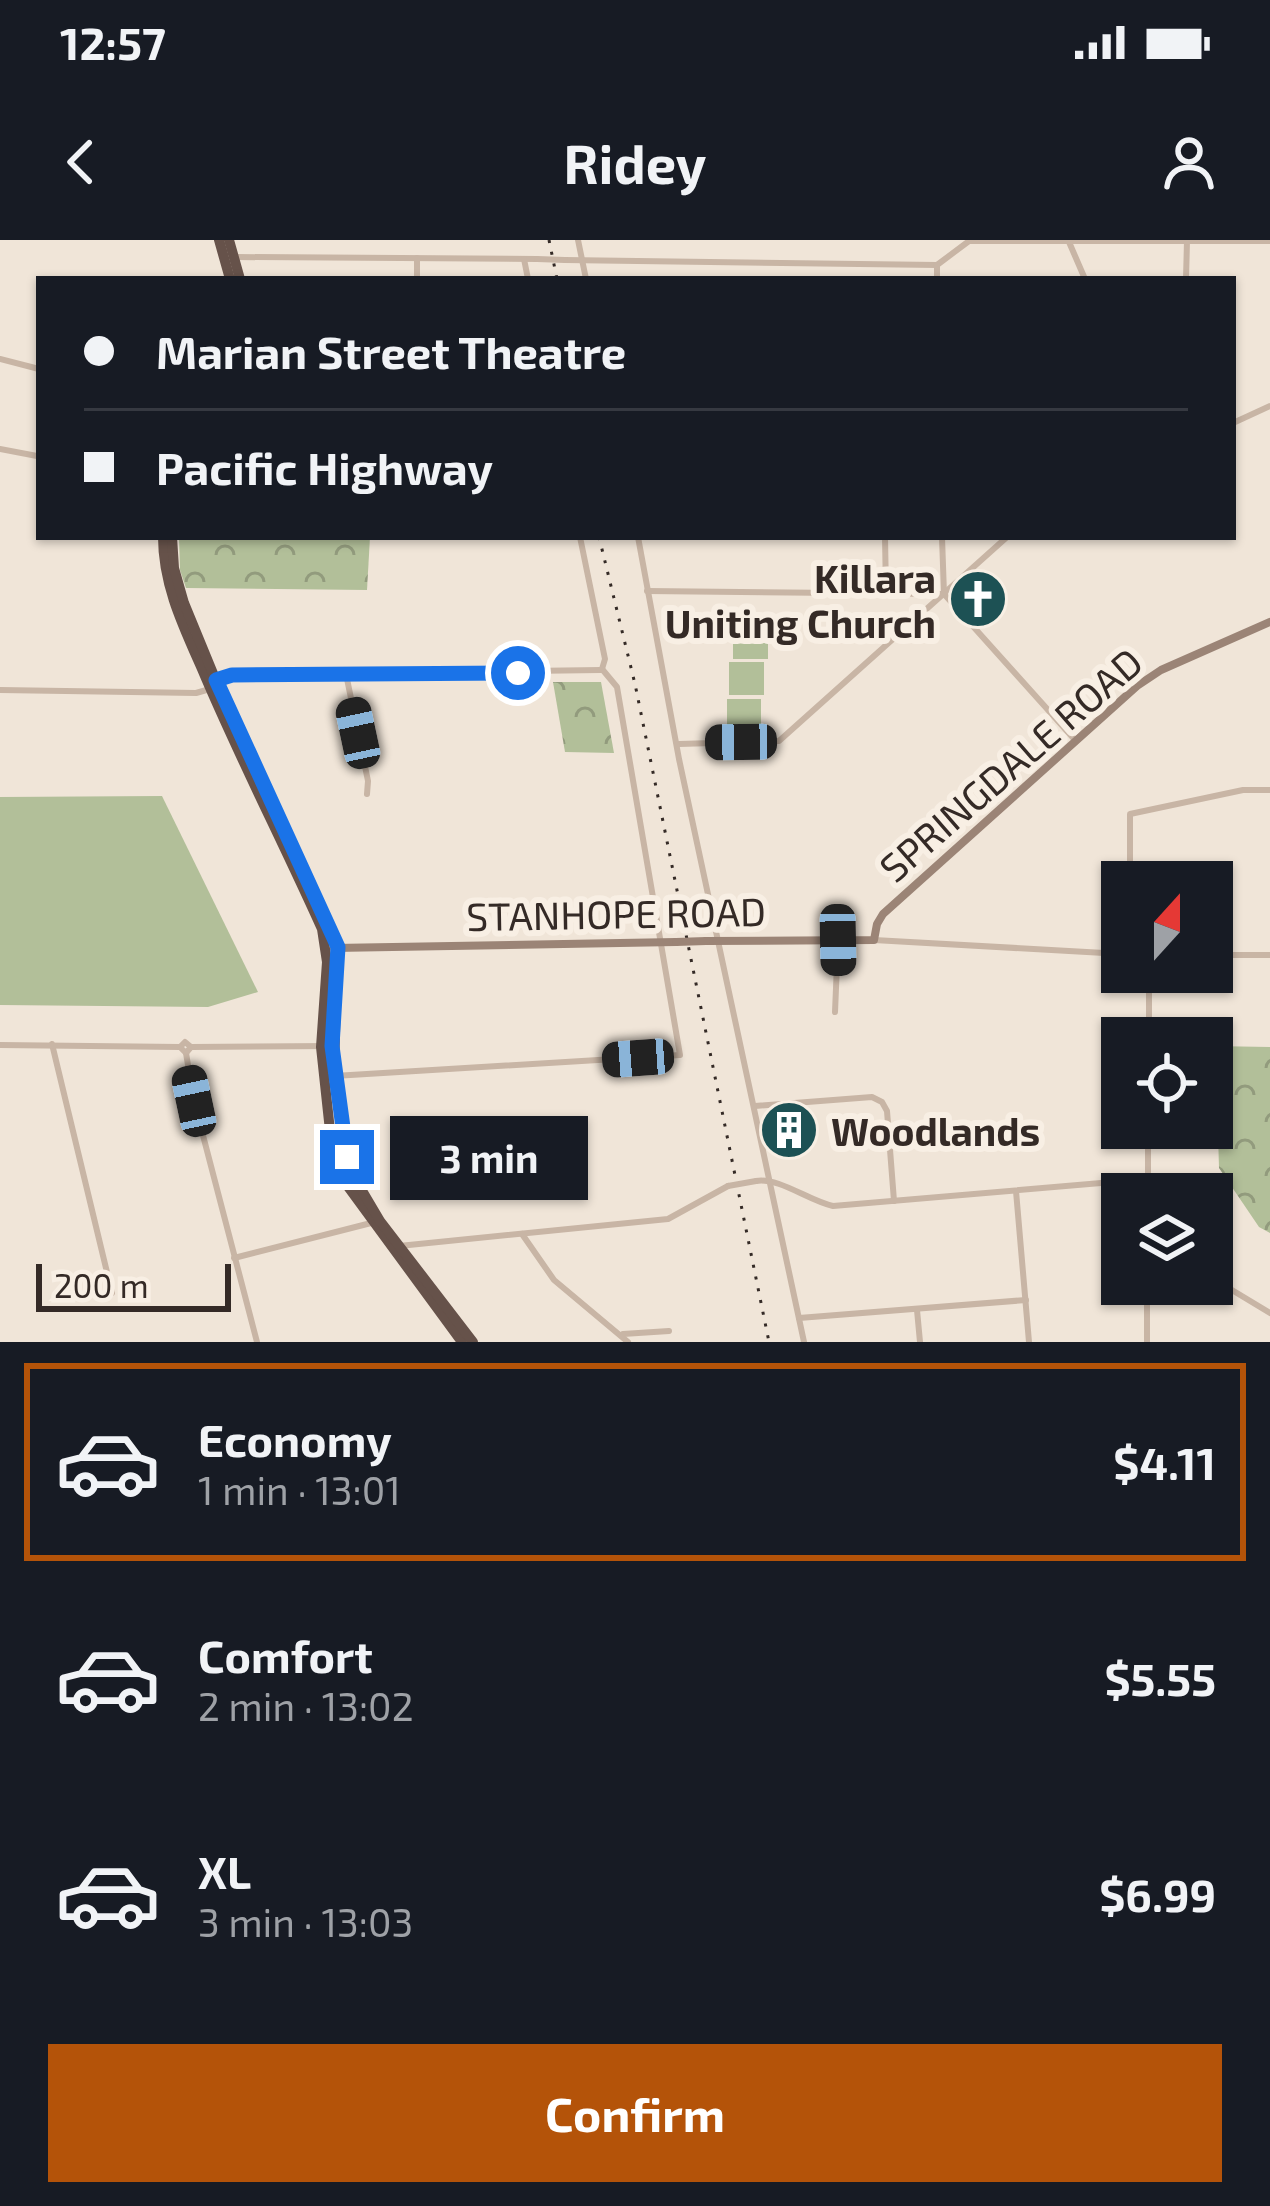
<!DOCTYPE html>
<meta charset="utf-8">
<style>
:root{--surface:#171b24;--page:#242831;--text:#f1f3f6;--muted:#9ea1a6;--line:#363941;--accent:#b45309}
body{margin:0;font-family:"Exo 2",sans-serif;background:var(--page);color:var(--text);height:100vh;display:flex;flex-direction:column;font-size:45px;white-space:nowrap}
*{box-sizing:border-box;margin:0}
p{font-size:39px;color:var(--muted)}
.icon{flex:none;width:66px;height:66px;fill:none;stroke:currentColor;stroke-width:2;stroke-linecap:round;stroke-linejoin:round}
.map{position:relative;height:1102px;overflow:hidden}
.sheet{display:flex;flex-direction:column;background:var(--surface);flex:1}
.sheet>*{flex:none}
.banner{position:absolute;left:36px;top:36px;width:1200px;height:264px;border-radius:0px;box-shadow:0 3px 9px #0004;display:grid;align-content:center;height:264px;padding:0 48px;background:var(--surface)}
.needle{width:78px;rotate:21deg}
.controls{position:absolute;left:1101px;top:621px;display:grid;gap:24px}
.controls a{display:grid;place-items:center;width:132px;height:132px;border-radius:0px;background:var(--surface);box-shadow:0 3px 9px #0004;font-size:60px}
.scale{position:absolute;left:36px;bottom:30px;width:195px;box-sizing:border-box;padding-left:12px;border:6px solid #342a26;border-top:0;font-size:33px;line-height:42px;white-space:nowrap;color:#342a26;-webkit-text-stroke:9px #f8efe4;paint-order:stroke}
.end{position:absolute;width:54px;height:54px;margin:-27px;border:15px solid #1a73e8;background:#fff;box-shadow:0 0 0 6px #fff}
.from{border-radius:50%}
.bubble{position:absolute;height:84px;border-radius:0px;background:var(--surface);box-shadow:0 3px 9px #0004;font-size:39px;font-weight:700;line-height:84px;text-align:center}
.car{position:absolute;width:36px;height:72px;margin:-36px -18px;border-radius:15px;box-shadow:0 0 9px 3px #0007;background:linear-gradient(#222 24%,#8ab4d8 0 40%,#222 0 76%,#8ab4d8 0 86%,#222 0)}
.banner b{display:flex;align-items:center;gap:42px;height:114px;font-size:45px}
.banner b+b{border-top:3px solid var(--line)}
.banner i{width:30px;height:30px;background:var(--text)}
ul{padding:21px 0 0;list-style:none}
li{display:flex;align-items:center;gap:36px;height:198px;margin:0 24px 18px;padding:0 24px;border:6px solid transparent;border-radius:0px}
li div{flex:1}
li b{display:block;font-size:45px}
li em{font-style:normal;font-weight:700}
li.selected{border-color:var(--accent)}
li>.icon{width:108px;height:108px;stroke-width:1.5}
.primary-button{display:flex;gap:24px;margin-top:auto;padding:24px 48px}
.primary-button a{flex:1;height:138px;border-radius:0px;background:var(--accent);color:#fff;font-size:48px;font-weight:700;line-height:138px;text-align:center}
.status{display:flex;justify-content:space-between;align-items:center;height:84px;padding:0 60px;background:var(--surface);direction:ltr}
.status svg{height:33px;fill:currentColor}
header{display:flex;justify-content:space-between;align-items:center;height:156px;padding:0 48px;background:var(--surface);font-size:54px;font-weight:700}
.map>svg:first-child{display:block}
.green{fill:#b2bf99}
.forest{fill:url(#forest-crowns)}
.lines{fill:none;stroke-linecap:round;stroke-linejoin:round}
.minor{stroke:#c8b5a5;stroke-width:6}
.tertiary{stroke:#c8b5a5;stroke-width:6}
.secondary{stroke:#9b8476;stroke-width:8}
.trunk{stroke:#66524a;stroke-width:10}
.rail{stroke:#342a26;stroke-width:3;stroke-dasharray:3 9;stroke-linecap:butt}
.minor-bridge{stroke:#c8b5a5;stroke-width:6}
.secondary-bridge{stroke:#9b8476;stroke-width:8}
.route{stroke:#1a73e8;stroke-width:15}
.labels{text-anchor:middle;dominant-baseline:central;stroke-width:12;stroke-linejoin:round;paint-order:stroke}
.poi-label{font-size:39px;font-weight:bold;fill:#342a26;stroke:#f8efe4;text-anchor:end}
.street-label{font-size:39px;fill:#342a26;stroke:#f8efe4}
</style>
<div class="status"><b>12:57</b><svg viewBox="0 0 49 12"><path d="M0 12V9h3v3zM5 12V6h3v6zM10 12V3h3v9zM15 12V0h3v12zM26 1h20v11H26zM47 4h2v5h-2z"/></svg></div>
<header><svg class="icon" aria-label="back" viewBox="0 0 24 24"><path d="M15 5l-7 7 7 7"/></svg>Ridey<svg class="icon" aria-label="person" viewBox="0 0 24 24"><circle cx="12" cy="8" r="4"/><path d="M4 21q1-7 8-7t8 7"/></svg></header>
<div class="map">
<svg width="1270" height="1102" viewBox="0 0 1270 1102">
<defs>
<pattern id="forest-crowns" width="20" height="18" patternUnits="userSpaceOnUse" patternTransform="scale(3)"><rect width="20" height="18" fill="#b2bf99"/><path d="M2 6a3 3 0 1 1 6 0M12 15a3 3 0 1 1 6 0" fill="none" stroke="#929b7d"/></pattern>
</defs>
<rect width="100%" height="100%" fill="#f0e5d8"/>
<g class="green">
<rect x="733" y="399" width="35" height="20"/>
<rect x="729" y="422" width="35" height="33"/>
<rect x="727" y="459" width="34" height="33"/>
<path d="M162 556 258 752 208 767 0 765V557Z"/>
<path d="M564 887 567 916 539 918 534 891 548 889 550 897V889Z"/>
</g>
<g class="forest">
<path d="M179 297H370L367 350 186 348 180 330Z"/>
<path d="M553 442H601L614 513 565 512Z"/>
<path d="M1212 806 1270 807V993L1259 987 1219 928 1217 860 1212 858Z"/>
</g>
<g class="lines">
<g class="minor">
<path d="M1069 2 1085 39"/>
<path d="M236 17 537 19"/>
<path d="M524 19 528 39"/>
<path d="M565 20 937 25"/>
<path d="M937 25 969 1H1270"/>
<path d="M937 25V39"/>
<path d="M417 39V18"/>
<path d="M1186 39 1187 1"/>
<path d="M0 119 39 129"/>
<path d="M1233 183 1270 166"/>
<path d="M0 209 37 216"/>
<path d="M580 297 605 419 602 429"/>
<path d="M885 297 886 352"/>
<path d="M942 297 944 354 1075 500"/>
<path d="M647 351 943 354"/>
<path d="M346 434 368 541 367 554"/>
<path d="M216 441 232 435 601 430"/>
<path d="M0 450 196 453 210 449"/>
<path d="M679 504 779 501 1007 297"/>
<path d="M1130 642V574L1243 550H1270"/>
<path d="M874 700 1122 714"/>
<path d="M1212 715H1270"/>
<path d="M835 772 838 700"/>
<path d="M1149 798V732"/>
<path d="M52 804 112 1053"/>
<path d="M186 813 194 861 257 1102"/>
<path d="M334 836 680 815 617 447 602 429"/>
<path d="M755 866 872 857 882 862 887 871 894 961"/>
<path d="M756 941C779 937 809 961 833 966L1148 939"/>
<path d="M1016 951 1029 1102"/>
<path d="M1148 954V888"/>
<path d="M522 994 554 1040 628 1102"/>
<path d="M399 1006 668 979 728 946"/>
<path d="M234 1018 371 983"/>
<path d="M1212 1038 1270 1073"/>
<path d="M917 1070 920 1102"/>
<path d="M799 1078 1026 1060"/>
<path d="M623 1094 669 1091"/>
<path d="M1147 1102V1044"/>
</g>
<g class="tertiary">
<path d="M578 0 586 39"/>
<path d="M638 297 679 519 804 1102"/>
<path d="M185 802 191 807 186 813 180 807Z"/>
<path d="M0 805 180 807"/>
<path d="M191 807 332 806"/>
</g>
<g class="secondary">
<path d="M706 701 874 700 877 684 883 674 1137 446 1161 430 1270 382"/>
<path d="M334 708 676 702"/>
</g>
<g class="trunk">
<path d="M219 0 230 39"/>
<path d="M229 0 240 39"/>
<path d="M163 297C163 345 183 386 202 429 239 517 283 602 322 689L327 722 321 807 331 900 341 937 462 1102"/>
<path d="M172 297 174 328 184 363 237 492 337 707 334 836 351 932 380 981 473 1102"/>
</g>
<g class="rail">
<path d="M549 0 557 39"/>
<path d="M599 297 635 444 769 1102"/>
</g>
<g class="minor-bridge">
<path d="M537 19 565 20"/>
<path d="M728 946 756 941"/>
</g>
<path class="secondary-bridge" d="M676 702 706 701"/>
</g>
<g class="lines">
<path class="route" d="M347 917 332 806 338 707 216 440 232 435 518 433"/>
</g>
<defs>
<symbol id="church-disc" viewBox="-11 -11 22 22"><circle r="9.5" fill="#1d5154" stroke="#f8efe4"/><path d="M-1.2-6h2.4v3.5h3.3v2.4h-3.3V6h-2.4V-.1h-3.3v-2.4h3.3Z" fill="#fff"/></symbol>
<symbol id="building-disc" viewBox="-11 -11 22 22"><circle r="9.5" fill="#1d5154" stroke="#f8efe4"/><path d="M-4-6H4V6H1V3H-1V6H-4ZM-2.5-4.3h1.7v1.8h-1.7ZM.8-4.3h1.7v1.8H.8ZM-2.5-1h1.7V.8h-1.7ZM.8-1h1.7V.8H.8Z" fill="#fff"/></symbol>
</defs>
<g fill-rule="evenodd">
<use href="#church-disc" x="945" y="326" width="66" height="66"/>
<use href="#building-disc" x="756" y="857" width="66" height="66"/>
</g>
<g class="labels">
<g class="poi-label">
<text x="936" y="337">Killara<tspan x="936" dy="45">Uniting Church</tspan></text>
<text x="831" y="890" text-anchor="start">Woodlands</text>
</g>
<g class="street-label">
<text transform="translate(1010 524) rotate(-41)">SPRINGDALE ROAD</text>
<text transform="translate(616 673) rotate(-1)">STANHOPE ROAD</text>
</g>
</g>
</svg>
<div class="controls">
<a><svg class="needle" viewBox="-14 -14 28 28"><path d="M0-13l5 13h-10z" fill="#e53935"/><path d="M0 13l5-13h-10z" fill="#9ea1a6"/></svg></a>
<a><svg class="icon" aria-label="locate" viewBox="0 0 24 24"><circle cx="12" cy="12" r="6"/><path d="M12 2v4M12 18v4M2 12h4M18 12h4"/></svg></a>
<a><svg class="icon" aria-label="layers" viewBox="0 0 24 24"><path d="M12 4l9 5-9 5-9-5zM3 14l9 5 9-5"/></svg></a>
</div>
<div class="scale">200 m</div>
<i class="end from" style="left:518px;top:433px"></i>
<i class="end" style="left:347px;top:917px"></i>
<div class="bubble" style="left:390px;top:876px;width:198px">3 min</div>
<i class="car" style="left:358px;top:493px;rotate:348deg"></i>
<i class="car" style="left:741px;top:502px;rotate:269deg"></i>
<i class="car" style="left:838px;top:700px;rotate:179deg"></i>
<i class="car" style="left:638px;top:818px;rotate:266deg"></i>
<i class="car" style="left:194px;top:861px;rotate:348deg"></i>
<div class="banner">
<b><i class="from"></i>Marian Street Theatre</b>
<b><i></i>Pacific Highway</b>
</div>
</div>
<section class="sheet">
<ul>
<li class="selected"><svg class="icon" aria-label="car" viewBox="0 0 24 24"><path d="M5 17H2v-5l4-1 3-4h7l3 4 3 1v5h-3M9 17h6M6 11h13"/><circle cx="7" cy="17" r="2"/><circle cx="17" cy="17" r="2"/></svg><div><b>Economy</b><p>1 min · 13:01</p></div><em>$4.11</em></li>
<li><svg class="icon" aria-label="car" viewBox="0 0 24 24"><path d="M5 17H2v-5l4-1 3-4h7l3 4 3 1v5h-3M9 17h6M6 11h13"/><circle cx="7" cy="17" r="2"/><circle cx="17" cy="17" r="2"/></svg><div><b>Comfort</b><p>2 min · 13:02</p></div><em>$5.55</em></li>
<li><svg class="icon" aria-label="car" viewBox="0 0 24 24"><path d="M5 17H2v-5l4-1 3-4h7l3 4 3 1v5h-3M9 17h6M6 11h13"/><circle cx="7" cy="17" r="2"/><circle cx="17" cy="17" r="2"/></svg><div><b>XL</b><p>3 min · 13:03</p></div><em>$6.99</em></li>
</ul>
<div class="primary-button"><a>Confirm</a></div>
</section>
